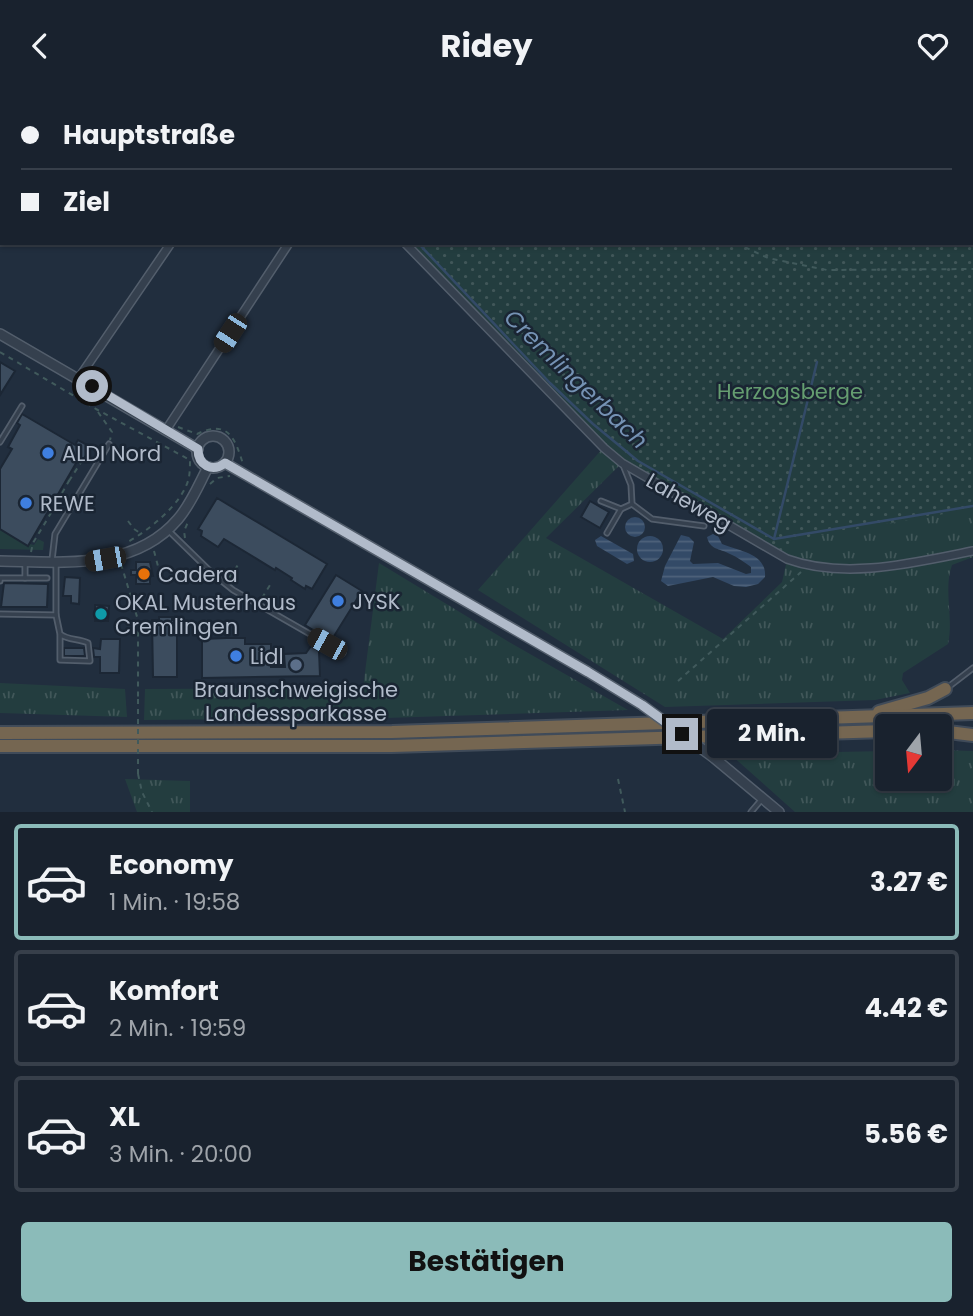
<!DOCTYPE html>
<html lang="de">
<meta charset="utf-8">
<style>
:root{--surface:#19222e;--page:#262f3a;--text:#f1f3f6;--muted:#9fa4aa;--line:#373f4a;--accent:#8bbbb9}
body{margin:0;font-family:Poppins,sans-serif;background:var(--page);color:var(--text);height:100vh;display:flex;flex-direction:column;font-size:26px;white-space:nowrap}
*{box-sizing:border-box;margin:0}
p{font-size:23px;color:var(--muted)}
.icon{flex:none;width:38px;height:38px;fill:none;stroke:currentColor;stroke-width:2;stroke-linecap:round;stroke-linejoin:round}
.map{position:relative;height:721px;overflow:hidden}
.panel{display:flex;flex-direction:column;background:var(--surface);flex:1}
.panel>*{flex:none}
.top-card{position:absolute;left:0px;top:0px;width:973px;height:154px;box-shadow:0 2px 5px #0004,0 0 0 2px var(--line);display:grid;align-content:center;height:154px;padding:0 21px;background:var(--surface)}
.needle{width:46px;rotate:196deg}
.tools{position:absolute;left:875px;top:623px;display:grid;gap:14px}
.tools a{display:grid;place-items:center;width:77px;height:77px;border-radius:7px;background:var(--surface);box-shadow:0 2px 5px #0004,0 0 0 2px var(--line);font-size:35px}
.end{position:absolute;width:32px;height:32px;margin:-16px;border:9px solid #b1bbca;background:#111;box-shadow:0 0 0 4px #111}
.from{border-radius:50%}
.bubble{position:absolute;height:49px;border-radius:7px;background:var(--surface);box-shadow:0 2px 5px #0004,0 0 0 2px var(--line);font-size:23px;font-weight:700;line-height:49px;text-align:center}
.car{position:absolute;width:21px;height:42px;margin:-21px -10px;border-radius:9px;box-shadow:0 0 5px 2px #0007;background:linear-gradient(#222 24%,#8ab4d8 0 40%,#222 0 76%,#8ab4d8 0 86%,#222 0)}
.top-card b{display:flex;align-items:center;gap:24px;height:66px;font-size:26px}
.top-card b+b{border-top:2px solid var(--line)}
.top-card i{width:18px;height:18px;background:var(--text)}
ul{padding:12px 0 0;list-style:none}
li{display:flex;align-items:center;gap:21px;height:116px;margin:0 14px 10px;padding:0 7px;border:4px solid var(--line);border-radius:7px}
li div{flex:1}
li b{display:block;font-size:26px}
li em{font-style:normal;font-weight:700}
li.active{border-color:var(--accent)}
li>.icon{width:63px;height:63px;stroke-width:1.5}
.action{display:flex;gap:14px;margin-top:auto;padding:14px 21px}
.action a{flex:1;height:80px;border-radius:7px;background:var(--accent);color:#111;font-size:28px;font-weight:700;line-height:80px;text-align:center}
header{display:flex;justify-content:space-between;align-items:center;height:91px;padding:0 21px;background:var(--surface);font-size:32px;font-weight:700}
.map>svg:first-child{display:block}
.grass{fill:url(#grass-tufts);fill-rule:evenodd}
.park{fill:url(#park-dots)}
.water{fill:url(#water-rules)}
.lines{fill:none;stroke-linecap:round;stroke-linejoin:round}
.stream{stroke:#334a67;stroke-width:2.5}
.building{fill:#3c4c5e;stroke:#1c2735;stroke-width:2}
.service-casing{stroke:#535e6c;stroke-width:7}
.minor-casing{stroke:#535e6c;stroke-width:10}
.tertiary-casing{stroke:#535e6c;stroke-width:12}
.motorway-casing{stroke:#404b59;stroke-width:16}
.path{stroke:#415a5c;stroke-width:2;stroke-dasharray:5 5;stroke-linecap:butt}
.service{stroke:#35404e;stroke-width:3.5}
.minor{stroke:#35404e;stroke-width:7}
.tertiary{stroke:#35404e;stroke-width:9}
.motorway{stroke:#756651;stroke-width:12}
.tertiary-bridge-casing{stroke:#535e6c;stroke-width:12;stroke-linecap:butt}
.path-bridge{stroke:#415a5c;stroke-width:2;stroke-dasharray:5 5;stroke-linecap:butt}
.tertiary-bridge{stroke:#35404e;stroke-width:9}
.route{stroke:#b1bbca;stroke-width:9}
.shop-dot{fill:#3f7fe0;stroke:#1a2533;stroke-width:2.5}
.food-dot{fill:#e8710a;stroke:#1a2533;stroke-width:2.5}
.culture-dot{fill:#0f9aa8;stroke:#1a2533;stroke-width:2.5}
.service-dot{fill:#5c6f8a;stroke:#1a2533;stroke-width:2.5}
.labels{text-anchor:middle;dominant-baseline:central;stroke-width:5;stroke-linejoin:round;paint-order:stroke}
.park-label{font-size:21px;fill:#659d70;stroke:#1a2533}
.poi-label{font-size:21px;fill:#b1bbca;stroke:#1a2533;text-anchor:start}
.street-label{font-size:21px;fill:#b1bbca;stroke:#1a2533}
.water-label{font-size:23px;font-style:italic;fill:#7592b4;stroke:#1a2533}
</style>
<header><svg class="icon" aria-label="back" viewBox="0 0 24 24"><path d="M15 5l-7 7 7 7"/></svg>Ridey<svg class="icon" aria-label="heart" viewBox="0 0 24 24"><path d="M12 20l-8-8c-3-5 5-10 8-4 3-6 11-1 8 4z"/></svg></header>
<div class="map">
<svg width="973" height="721" viewBox="0 0 973 721">
<defs>
<pattern id="grass-tufts" width="24" height="20" patternUnits="userSpaceOnUse" patternTransform="scale(1.75)"><rect width="24" height="20" fill="#233d3f"/><path d="M3 7l-1-3M5 7V3M7 7l1-3M15 17l-1-3M17 17v-4M19 17l1-3" fill="none" stroke="#415759"/></pattern>
<pattern id="park-dots" width="8" height="8" patternUnits="userSpaceOnUse" patternTransform="scale(1.75)"><rect width="8" height="8" fill="#233d3f"/><path d="M2 2h.1M6 6h.1" fill="none" stroke="#415759" stroke-width="1.8" stroke-linecap="round"/></pattern>
<pattern id="water-rules" width="6" height="5" patternUnits="userSpaceOnUse" patternTransform="scale(1.75)"><rect width="6" height="5" fill="#334a67"/><path d="M0 2.5h6" fill="none" stroke="#4e627b"/></pattern>
</defs>
<rect width="100%" height="100%" fill="#212e3e"/>
<g class="grass">
<path d="M350 0H973V466L952 474C943 499 954 527 948 553L903 582 902 589 910 602 875 609 665 616 478 499 603 357 971 152V2H350ZM622 372 787 469 782 491 723 548 546 447Z"/>
<path d="M0 439 28 455 30 453 34 454 38 448 44 451 43 459 0 458Z"/>
<path d="M379 472 509 551 628 619 385 627 144 629 145 598 363 597Z"/>
<path d="M0 592 125 598 127 626 0 622Z"/>
<path d="M940 659 973 660V721H795L730 663 887 660V688H940Z"/>
<path d="M125 688 190 690V721H137Z"/>
</g>
<path class="park" d="M350 0H973V418L791 449 787 468 622 372 409 152H971V2H350Z"/>
<g class="water">
<circle cx="635" cy="436" r="10"/>
<path d="M713 443 718 445 722 453C738 460 767 462 765 486L758 493 746 496 734 495 713 486 668 495 661 490 665 475 681 444 689 446 694 451 690 470 693 473 718 472 746 483 751 482V476C744 471 737 466 730 463 719 457 710 459 707 446Z"/>
<path d="M601 445 633 463 634 470 627 473 597 455 595 449Z"/>
<circle cx="650" cy="458" r="13"/>
</g>
<g class="lines">
<g class="stream">
<path d="M271 0 272 2"/>
<path d="M968 0 970 2"/>
<path d="M971 3 973 5"/>
<path d="M971 107 973 109"/>
<path d="M418 152 550 292 593 333 638 370 774 448 973 415"/>
<path d="M774 448 817 271"/>
</g>
</g>
<g class="building">
<path d="M0 271 15 280 0 304Z"/>
<path d="M22 323 75 354 78 349 91 356 83 369 79 367 28 455 0 438V378L12 358 8 356 20 334 17 332Z"/>
<path d="M217 407 327 473 312 498 306 495 305 498 291 489 292 487 276 477 275 479 224 448 218 456 201 445 202 440 198 438Z"/>
<path d="M590 410 609 421 600 437 581 426Z"/>
<path d="M136 471H150L153 485H150V493H136V484H131V479H136Z"/>
<path d="M336 484 362 500 331 550 305 534Z"/>
<path d="M65 486 80 487 79 513 71 512V505H63Z"/>
<path d="M4 492 48 493 47 516H1Z"/>
<path d="M95 514 109 515 108 530H95Z"/>
<path d="M159 526H172V529H177V586H153L152 529H159Z"/>
<path d="M227 547H245V553H271V576H285L284 563 306 562 311 555 319 560 320 585 202 587V548Z"/>
<path d="M101 548H120L119 582H100V566H94L93 557 100 558Z"/>
<path d="M64 557H84L85 565H64Z"/>
</g>
<g class="lines">
<defs>
<g id="service">
<path d="M0 351 22 315"/>
<path d="M623 374 631 394 632 413 652 428 704 435"/>
<path d="M601 410 621 418 632 413"/>
<path d="M169 440 213 483 233 499 343 562"/>
<path d="M607 442 621 418"/>
<path d="M52 469 55 443 109 353"/>
<path d="M56 473V524L60 543V569L90 570 88 552C78 547 69 550 60 543"/>
<path d="M25 487H47"/>
<path d="M0 490V487H25V473"/>
<path d="M0 523 56 524"/>
<path d="M947 597 973 577"/>
<path d="M751 721 762 708"/>
</g>
<g id="minor">
<path d="M229 2 230 0"/>
<path d="M405 152 604 357 622 372 787 468C845 489 913 472 973 460"/>
<path d="M78 288 171 152"/>
<path d="M166 339 289 152"/>
</g>
<g id="tertiary">
<path d="M0 243 198 358"/>
<circle cx="213" cy="361" r="16"/>
<path d="M225 372 588 581 642 614"/>
<path d="M0 470C61 471 134 480 178 428 191 413 199 393 208 376"/>
<path d="M713 666 779 721"/>
</g>
<g id="motorway">
<path d="M879 621 928 607 945 598"/>
<path d="M940 640 973 644"/>
<path d="M0 642 392 641 973 622"/>
<path d="M0 655H392L887 640"/>
</g>
</defs>
<use href="#service" class="service-casing"/>
<use href="#minor" class="minor-casing"/>
<use href="#tertiary" class="tertiary-casing"/>
<use href="#motorway" class="motorway-casing"/>
<g class="path">
<path d="M255 0 257 2"/>
<path d="M576 0 577 2"/>
<path d="M350 2V0"/>
<path d="M736 152 768 167 827 179 973 178"/>
<path d="M0 261 96 318 190 369C190 374 190 380 189 386 184 412 148 440 126 452"/>
<path d="M98 321 112 341 110 349"/>
<path d="M178 336 197 343C228 328 235 347 243 373"/>
<path d="M69 390 87 362"/>
<path d="M210 393 217 387 230 385"/>
<path d="M62 402 69 390 67 388"/>
<path d="M57 405 60 407 62 403 70 409"/>
<path d="M128 430 134 438 140 442"/>
<path d="M185 447 184 440 189 429"/>
<path d="M154 460 159 479"/>
<path d="M31 461 33 452 60 407"/>
<path d="M121 473 138 529V608"/>
<path d="M229 487 238 474"/>
<path d="M262 507 270 494"/>
<path d="M678 590 801 481"/>
<path d="M138 683 142 701 152 721"/>
<path d="M618 688 625 721"/>
</g>
<use href="#service" class="service"/>
<use href="#minor" class="minor"/>
<use href="#tertiary" class="tertiary"/>
<use href="#motorway" class="motorway"/>
<defs>
<path id="tertiary-bridge" d="M642 614 713 666"/>
</defs>
<use href="#tertiary-bridge" class="tertiary-bridge-casing"/>
<path class="path-bridge" d="M138 683V608"/>
<use href="#tertiary-bridge" class="tertiary-bridge"/>
</g>
<g class="lines">
<path class="route" d="M92 295 198 358C198 374 212 382 225 372L588 581 642 614 682 643"/>
</g>
<g class="shop-dot">
<circle cx="48" cy="362" r="7"/>
<circle cx="26" cy="412" r="7"/>
<circle cx="338" cy="510" r="7"/>
<circle cx="236" cy="565" r="7"/>
</g>
<circle class="food-dot" cx="144" cy="483" r="7"/>
<circle class="culture-dot" cx="101" cy="523" r="7"/>
<circle class="service-dot" cx="296" cy="574" r="7"/>
<g class="labels">
<g class="park-label">
<text x="790" y="300">Herzogsberge</text>
</g>
<g class="poi-label">
<text x="62" y="362">ALDI Nord</text>
<text x="40" y="412">REWE</text>
<text x="158" y="483">Cadera</text>
<text x="352" y="510">JYSK</text>
<text x="115" y="511">OKAL Musterhaus<tspan x="115" dy="24">Cremlingen</tspan></text>
<text x="250" y="565">Lidl</text>
<text x="296" y="598" text-anchor="middle">Braunschweigische<tspan x="296" dy="24">Landessparkasse</tspan></text>
</g>
<g class="street-label">
<text transform="translate(689 411) rotate(30)">Laheweg</text>
</g>
<g class="water-label">
<text transform="translate(576 288) rotate(44)">Cremlingerbach</text>
</g>
</g>
</svg>
<div class="tools">
<a><svg class="needle" viewBox="-14 -14 28 28"><path d="M0-13l5 13h-10z" fill="#e53935"/><path d="M0 13l5-13h-10z" fill="#9fa4aa"/></svg></a>
</div>
<i class="end from" style="left:92px;top:295px"></i>
<i class="end" style="left:682px;top:643px"></i>
<div class="bubble" style="left:707px;top:618px;width:130px">2 Min.</div>
<i class="car" style="left:230px;top:242px;rotate:213deg"></i>
<i class="car" style="left:105px;top:468px;rotate:260deg"></i>
<i class="car" style="left:327px;top:553px;rotate:299deg"></i>
<div class="top-card">
<b><i class="from"></i>Hauptstraße</b>
<b><i></i>Ziel</b>
</div>
</div>
<section class="panel">
<ul>
<li class="active"><svg class="icon" aria-label="car" viewBox="0 0 24 24"><path d="M5 17H2v-5l4-1 3-4h7l3 4 3 1v5h-3M9 17h6M6 11h13"/><circle cx="7" cy="17" r="2"/><circle cx="17" cy="17" r="2"/></svg><div><b>Economy</b><p>1 Min. · 19:58</p></div><em>3.27 €</em></li>
<li><svg class="icon" aria-label="car" viewBox="0 0 24 24"><path d="M5 17H2v-5l4-1 3-4h7l3 4 3 1v5h-3M9 17h6M6 11h13"/><circle cx="7" cy="17" r="2"/><circle cx="17" cy="17" r="2"/></svg><div><b>Komfort</b><p>2 Min. · 19:59</p></div><em>4.42 €</em></li>
<li><svg class="icon" aria-label="car" viewBox="0 0 24 24"><path d="M5 17H2v-5l4-1 3-4h7l3 4 3 1v5h-3M9 17h6M6 11h13"/><circle cx="7" cy="17" r="2"/><circle cx="17" cy="17" r="2"/></svg><div><b>XL</b><p>3 Min. · 20:00</p></div><em>5.56 €</em></li>
</ul>
<div class="action"><a>Bestätigen</a></div>
</section>
